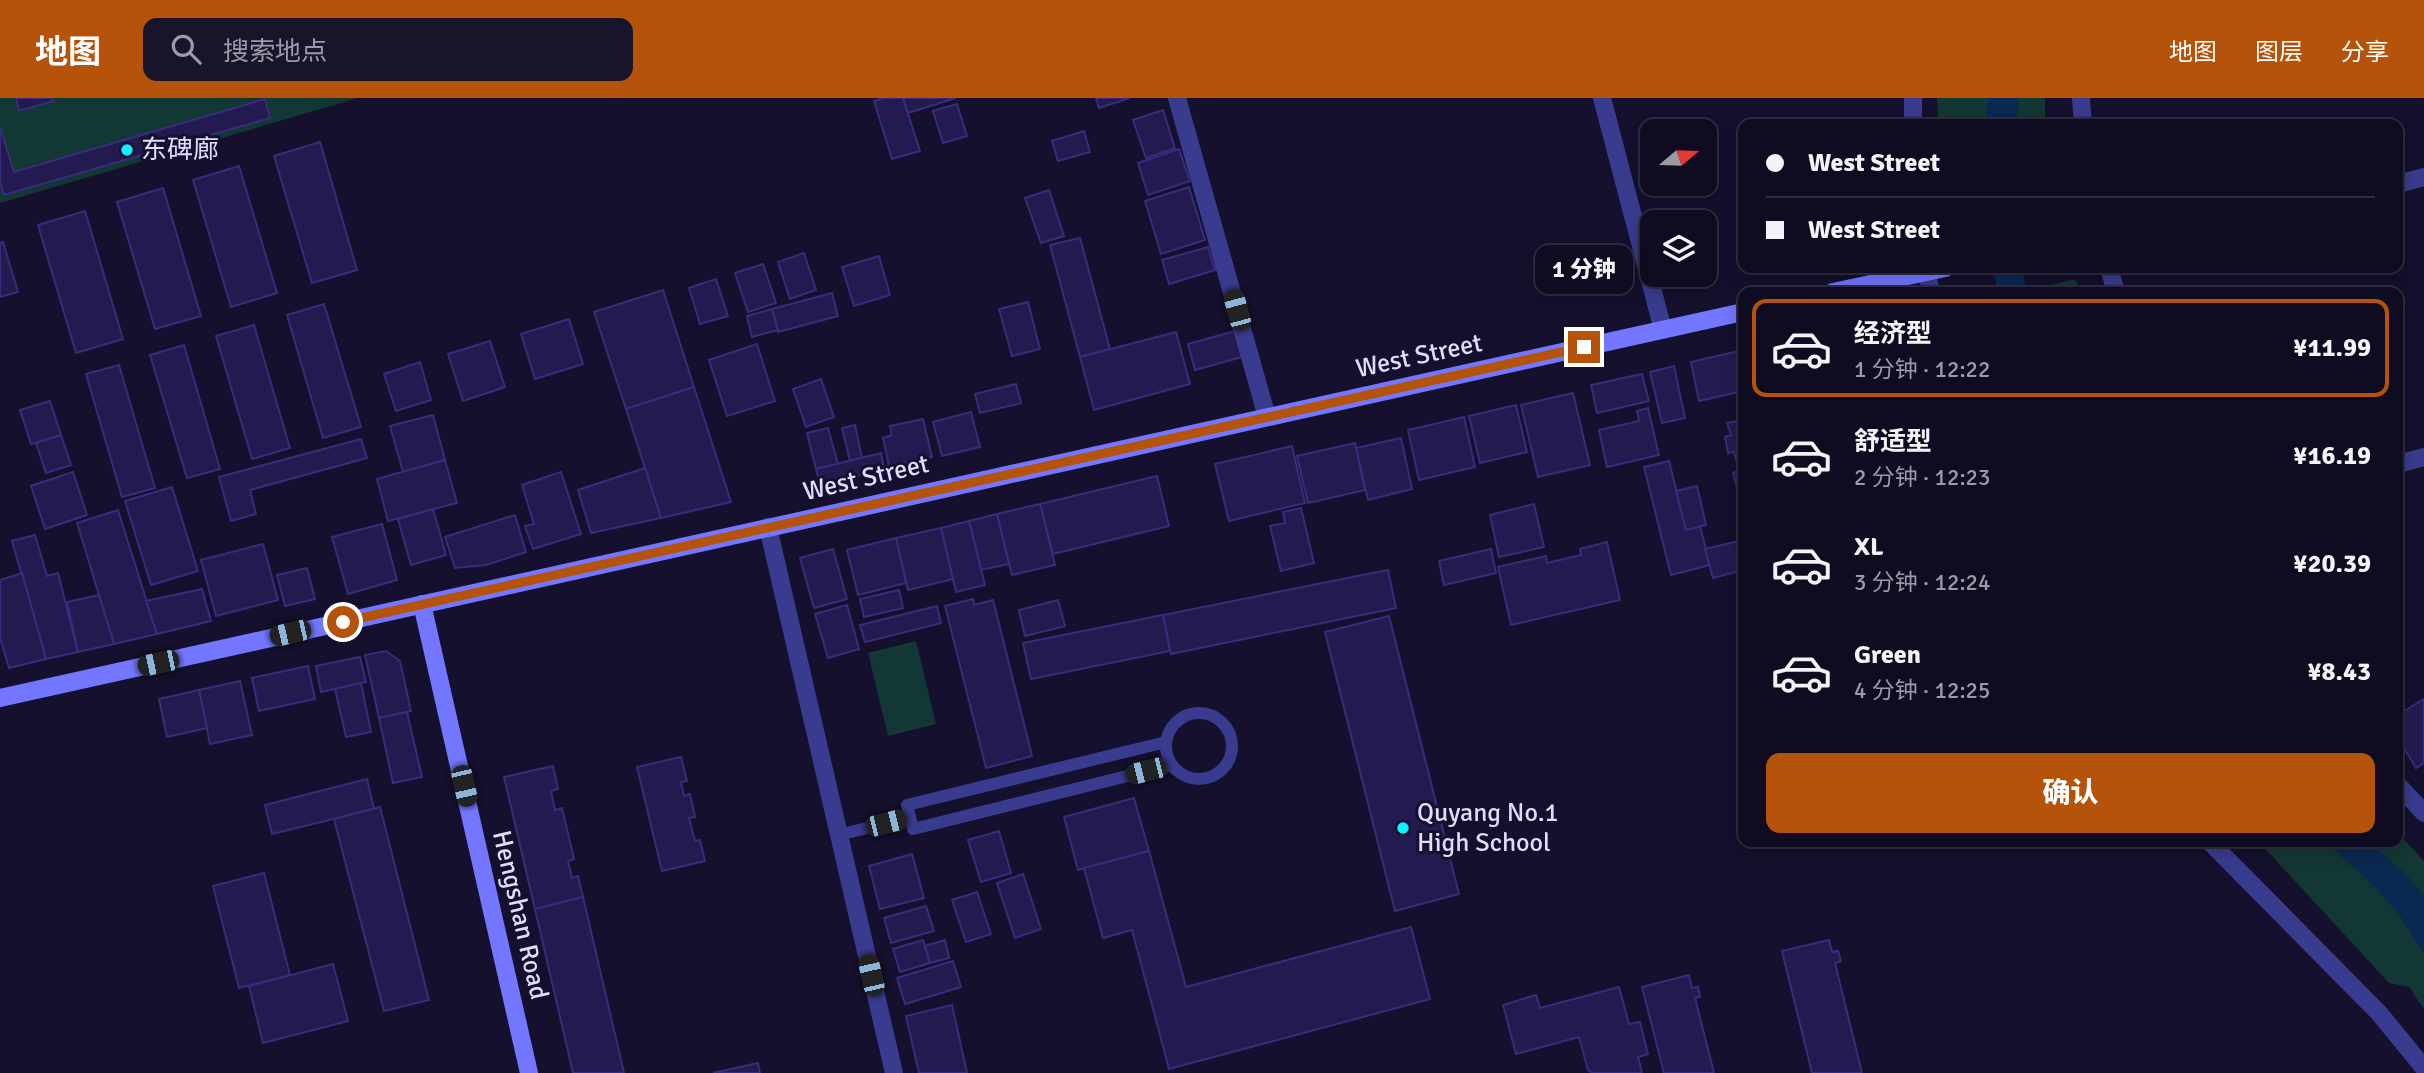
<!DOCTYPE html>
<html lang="zh">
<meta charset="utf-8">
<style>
:root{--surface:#0f0c22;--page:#18152a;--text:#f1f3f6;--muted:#9b9ba5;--line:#2f2c40;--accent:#b45309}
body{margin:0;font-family:Signika,"Noto Sans SC",sans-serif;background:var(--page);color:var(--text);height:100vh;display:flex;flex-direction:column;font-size:26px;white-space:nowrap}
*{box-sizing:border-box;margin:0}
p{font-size:23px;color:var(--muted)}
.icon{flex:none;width:38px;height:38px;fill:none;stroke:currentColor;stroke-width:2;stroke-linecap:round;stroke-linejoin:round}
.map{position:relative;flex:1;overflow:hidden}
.panel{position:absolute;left:1738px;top:189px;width:665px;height:560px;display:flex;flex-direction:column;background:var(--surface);border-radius:14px;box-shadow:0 4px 18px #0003,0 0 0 2px var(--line)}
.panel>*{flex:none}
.banner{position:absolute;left:1738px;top:21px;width:665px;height:154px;border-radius:14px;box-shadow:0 4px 18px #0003,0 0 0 2px var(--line);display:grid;align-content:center;height:154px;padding:0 28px;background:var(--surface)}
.needle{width:46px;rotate:71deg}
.fabs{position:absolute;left:1640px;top:21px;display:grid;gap:14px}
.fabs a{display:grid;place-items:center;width:77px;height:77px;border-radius:14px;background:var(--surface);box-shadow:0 4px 18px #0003,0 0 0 2px var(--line);font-size:35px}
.end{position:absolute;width:32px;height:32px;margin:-16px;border:9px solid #b45309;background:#fff;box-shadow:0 0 0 4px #fff}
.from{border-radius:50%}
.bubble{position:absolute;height:49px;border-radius:14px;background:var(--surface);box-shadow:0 4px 18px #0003,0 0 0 2px var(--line);font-size:23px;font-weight:800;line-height:49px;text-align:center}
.car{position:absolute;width:21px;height:42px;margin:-21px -10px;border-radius:9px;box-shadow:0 0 5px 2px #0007;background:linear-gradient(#222 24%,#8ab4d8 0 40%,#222 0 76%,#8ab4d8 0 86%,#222 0)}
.banner b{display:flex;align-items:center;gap:24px;height:66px;font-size:26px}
.banner b+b{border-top:2px solid var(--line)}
.banner i{width:18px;height:18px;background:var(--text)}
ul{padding:12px 0 0;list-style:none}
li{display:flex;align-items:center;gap:21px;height:98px;margin:0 14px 10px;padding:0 14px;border:4px solid transparent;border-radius:14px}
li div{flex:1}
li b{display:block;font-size:26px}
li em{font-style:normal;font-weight:800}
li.on{border-color:var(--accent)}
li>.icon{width:63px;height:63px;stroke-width:1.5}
.primary-button{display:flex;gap:14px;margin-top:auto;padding:14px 28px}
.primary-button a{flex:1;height:80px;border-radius:14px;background:var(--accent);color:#fff;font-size:28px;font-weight:800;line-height:80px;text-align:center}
header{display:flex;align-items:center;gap:42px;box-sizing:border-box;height:98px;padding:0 35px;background:var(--accent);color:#fff}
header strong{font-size:33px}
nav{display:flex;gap:38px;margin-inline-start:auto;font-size:24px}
.search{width:490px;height:63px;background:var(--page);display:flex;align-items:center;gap:18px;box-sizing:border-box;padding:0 24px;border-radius:14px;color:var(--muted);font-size:26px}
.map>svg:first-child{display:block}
.green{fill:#133734}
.water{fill:#0b2852}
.building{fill:#231b4f;stroke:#382c7c;stroke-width:2}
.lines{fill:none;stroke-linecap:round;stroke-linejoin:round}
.lane{stroke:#393b8e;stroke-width:12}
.street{stroke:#393b8e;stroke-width:18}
.secondary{stroke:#7377ff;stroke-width:18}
.route{stroke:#b45309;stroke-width:9}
.poi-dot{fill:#08f3ff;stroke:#14102d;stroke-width:2.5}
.labels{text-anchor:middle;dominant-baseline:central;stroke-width:6;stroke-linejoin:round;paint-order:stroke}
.poi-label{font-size:26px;fill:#dedcff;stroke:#14102d;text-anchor:start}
.street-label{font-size:26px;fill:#dedcff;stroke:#14102d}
</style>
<header>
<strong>地图</strong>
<div class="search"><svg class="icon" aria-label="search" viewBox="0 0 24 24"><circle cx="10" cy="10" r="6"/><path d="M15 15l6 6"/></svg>搜索地点</div>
<nav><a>地图</a><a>图层</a><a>分享</a></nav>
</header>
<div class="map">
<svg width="2424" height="975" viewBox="0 0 2424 975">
<rect width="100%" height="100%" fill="#14102d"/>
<g class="green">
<path d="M0 0H358L0 105Z"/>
<path d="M1937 0H1988L1987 26H1938Z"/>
<path d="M2018 0H2045V26H2016Z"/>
<path d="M2076 181 2080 194H2027V192Z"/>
<path d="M916 543 936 626 888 638 868 555Z"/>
<path d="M2398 735 2424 763V798L2406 777 2370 744H2398Z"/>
<path d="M2259 744H2325L2368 781 2394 808 2424 854V911L2409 889 2389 885Z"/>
</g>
<g class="water">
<path d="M1988 0H2018L2016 26H1987Z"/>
<path d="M1993 170H2022L2027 194H1998Z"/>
<path d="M2325 744H2370L2406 777 2424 798V854C2395 805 2368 781 2325 744Z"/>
</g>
<g class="building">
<path d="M16 0H52L53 3 19 13Z"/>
<path d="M884 0H903L920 53 892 61 874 3Z"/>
<path d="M903 0H956L908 15Z"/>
<path d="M1096 0H1130L1099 10Z"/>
<path d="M265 1 270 20 4 97 0 83V29L14 74Z"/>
<path d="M957 6 967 38 943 45 933 13Z"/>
<path d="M1163 12 1175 50 1146 60 1133 22Z"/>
<path d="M1084 33 1090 54 1058 63 1052 43Z"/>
<path d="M320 44 357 172 312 185 274 58Z"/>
<path d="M1179 51 1190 83 1148 97 1138 65Z"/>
<path d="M239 68 277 195 231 209 193 82Z"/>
<path d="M1189 89 1205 142 1161 156 1145 103Z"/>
<path d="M163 90 201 218 155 231 117 104Z"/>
<path d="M1049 92 1064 138 1041 145 1025 100Z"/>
<path d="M85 113 123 241 76 255 38 127Z"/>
<path d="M1080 140 1110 251 1080 259 1050 147Z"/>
<path d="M3 144 18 194 0 199V145Z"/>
<path d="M1208 149 1215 172 1169 186 1162 162Z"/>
<path d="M804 155 816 192 790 201 778 164Z"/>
<path d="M879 158 890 197 854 208 842 169Z"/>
<path d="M763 166 776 205 748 214 735 175Z"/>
<path d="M716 181 728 218 700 226 689 190Z"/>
<path d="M663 192 694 289 626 311 594 214Z"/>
<path d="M832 195 838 218 778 234 772 211Z"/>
<path d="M1028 204 1040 251 1012 258 999 211Z"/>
<path d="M324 206 361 329 323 340 287 217Z"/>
<path d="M772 211 778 232 752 239 747 218Z"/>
<path d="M569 221 583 266 535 281 521 236Z"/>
<path d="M254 227 290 350 252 361 216 238Z"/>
<path d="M1235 233 1242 259 1195 272 1188 246Z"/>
<path d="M1176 234 1190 286 1094 312 1080 259Z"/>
<path d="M490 243 505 289 463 303 448 256Z"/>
<path d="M757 246 775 303 727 318 709 262Z"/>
<path d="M184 247 220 371 187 380 150 257Z"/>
<path d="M1743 252V293L1699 303 1691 264Z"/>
<path d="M420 264 431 302 396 313 384 276Z"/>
<path d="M119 267 155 390 122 399 86 276Z"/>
<path d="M1674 268 1685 320 1662 325 1650 274Z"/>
<path d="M1642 276 1649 303 1597 315 1591 287Z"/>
<path d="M821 281 834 319 806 329 793 291Z"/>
<path d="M1016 286 1021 305 980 315 975 296Z"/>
<path d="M694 289 731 404 661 420 626 311Z"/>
<path d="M1573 295 1590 367 1538 379 1521 307Z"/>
<path d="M50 303 61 337 31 346 20 312Z"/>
<path d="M1516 307 1527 354 1480 365 1469 318Z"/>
<path d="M1648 310 1659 357 1607 369 1599 332 1639 323 1637 313Z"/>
<path d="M971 314 980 349 942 358 933 324Z"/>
<path d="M433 317 445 362 403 374 390 328Z"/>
<path d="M1464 319 1475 369 1419 382 1408 332Z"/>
<path d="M923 321 932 359 889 368 883 340 892 337 890 328Z"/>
<path d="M1743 322V392L1738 393 1733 375 1739 373 1734 354 1728 355 1725 339 1731 337 1727 325Z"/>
<path d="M855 327 862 360 850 363 842 330Z"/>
<path d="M828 330 838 366 816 371 807 335Z"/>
<path d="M61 337 71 367 46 375 36 345Z"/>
<path d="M1401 340 1412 391 1368 402 1356 350Z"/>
<path d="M361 341 367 360 250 392 256 416 231 423 219 379Z"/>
<path d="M1355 345 1365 392 1308 405 1297 358Z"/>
<path d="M1292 348 1305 405 1229 423 1215 366Z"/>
<path d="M881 355 884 371 820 387 816 371Z"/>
<path d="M445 362 457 405 388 423 377 381Z"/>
<path d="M1669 363 1686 432 1700 428 1710 467 1671 477 1644 369Z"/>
<path d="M645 370 661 420 591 435 578 392Z"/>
<path d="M73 374 87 417 45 431 31 388Z"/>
<path d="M561 374 581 436 533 451 525 428 534 426 522 387Z"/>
<path d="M1157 378 1169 428 1053 456 1040 406Z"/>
<path d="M1697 388 1706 427 1686 432 1676 393Z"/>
<path d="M172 389 198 473 151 487 125 403Z"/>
<path d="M1040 406 1055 467 1012 477 997 416Z"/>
<path d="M1534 406 1544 449 1499 459 1490 417Z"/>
<path d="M1301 410 1314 465 1281 473 1270 428 1285 425 1283 414Z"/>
<path d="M433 411 446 457 411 467 398 421Z"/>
<path d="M118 412 157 536 114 546 77 425Z"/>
<path d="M997 416 1009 466 981 472 969 423Z"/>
<path d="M515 417 526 454 486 467 455 470 445 439Z"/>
<path d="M969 423 985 487 956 494 941 430Z"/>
<path d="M382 426 397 482 348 496 332 439Z"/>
<path d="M941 430 953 481 908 492 896 440Z"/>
<path d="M35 437 47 478 58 475 78 554 46 561 12 443Z"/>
<path d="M896 440 906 485 858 497 847 452Z"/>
<path d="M1743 442V472L1713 480 1705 451Z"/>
<path d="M1607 444 1620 502 1511 527 1498 469 1546 458 1547 465 1581 457 1580 451Z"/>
<path d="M263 446 278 502 216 518 201 462Z"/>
<path d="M833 451 847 501 814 510 800 460Z"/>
<path d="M1491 451 1496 475 1444 487 1439 463Z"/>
<path d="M307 470 315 501 285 508 277 477Z"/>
<path d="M1388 472 1396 510 1171 556 1163 517Z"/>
<path d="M22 475 46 561 9 570 0 540V482Z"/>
<path d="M202 491 211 523 157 536 146 503Z"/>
<path d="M899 492 903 510 864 519 860 501Z"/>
<path d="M99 497 114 546 78 554 67 504Z"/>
<path d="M973 501 974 507 993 502 1032 658 986 670 945 508Z"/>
<path d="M1058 502 1065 528 1025 538 1019 512Z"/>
<path d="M847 507 859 551 828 560 815 516Z"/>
<path d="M937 508 941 525 865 544 860 527Z"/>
<path d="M1163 517 1170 553 1031 581 1023 545Z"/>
<path d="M1389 518 1459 796 1395 813 1325 534Z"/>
<path d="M386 553 400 563 411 613 379 620 365 557Z"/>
<path d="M360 559 366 584 321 594 316 568Z"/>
<path d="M308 568 315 601 259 613 252 580Z"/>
<path d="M240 583 252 637 210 646 199 592Z"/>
<path d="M361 585 371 634 346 639 335 591Z"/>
<path d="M199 592 207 630 167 639 159 601Z"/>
<path d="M2424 601V665L2416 670 2398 640V617Z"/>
<path d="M2398 603 2404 613 2398 617Z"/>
<path d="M407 614 422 679 393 685 379 620Z"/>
<path d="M681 659 687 683 681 684 684 698 690 696 695 719 689 720 695 743 700 742 705 763 662 773 637 669Z"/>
<path d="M553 668 558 691 551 693 555 712 562 710 574 761 568 763 572 780 578 778 583 799 535 811 504 679Z"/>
<path d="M367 681 374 711 272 736 265 707Z"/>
<path d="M1134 700 1149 753 1078 772 1064 719Z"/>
<path d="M380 709 429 902 384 913 334 721Z"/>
<path d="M999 733 1011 775 981 784 968 742Z"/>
<path d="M1149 753 1186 889 1411 829 1430 901 1169 971 1132 832 1103 840 1084 770Z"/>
<path d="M912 756 924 800 880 811 869 768Z"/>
<path d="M264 775 290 877 239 890 213 788Z"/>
<path d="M1023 776 1041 831 1015 840 997 785Z"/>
<path d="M977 794 991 836 966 844 952 802Z"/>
<path d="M583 799 624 975H573L535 811Z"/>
<path d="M926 808 934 833 891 845 884 820Z"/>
<path d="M923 842 930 865 900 874 893 851Z"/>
<path d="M945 842 949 860 930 865 925 848Z"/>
<path d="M1829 842 1832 854 1838 853 1841 863 1835 865 1862 975H1812L1782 853Z"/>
<path d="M953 863 961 889 905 906 897 880Z"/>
<path d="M333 866 348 923 263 945 249 888Z"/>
<path d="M1689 877 1692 890 1698 889 1700 899 1695 900 1714 975H1664L1642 889Z"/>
<path d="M1619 889 1629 926 1640 924 1648 956 1638 959 1642 975H1592L1588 972 1579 939 1516 956 1503 907 1536 897 1540 910Z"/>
<path d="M952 907 967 975H919L906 918Z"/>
<path d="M758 965 760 975H713Z"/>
</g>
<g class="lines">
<g class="lane">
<circle cx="1199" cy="648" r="33"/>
<path d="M1166 644 907 707 913 731 1172 667"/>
<path d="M839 737 910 719"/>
</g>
<g class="street">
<path d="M1177 0 1267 319"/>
<path d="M1602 0 1663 232"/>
<path d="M1913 0V26"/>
<path d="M2081 0 2083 26"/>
<path d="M2398 86 2424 79"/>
<path d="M1926 170 1931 194"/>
<path d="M2109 170 2116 194"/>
<path d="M2398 366 2424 359"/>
<path d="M768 429 894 975"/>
<path d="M2398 687 2424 715"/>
<path d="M2210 744 2379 915 2424 970"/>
</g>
<g class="secondary">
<path d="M1833 194 1945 170"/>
<path d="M422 506 529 975"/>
<path d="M0 600 1743 214"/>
</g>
</g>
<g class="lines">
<path class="route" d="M343 524 1584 249"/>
</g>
<g class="poi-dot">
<circle cx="127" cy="52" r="7"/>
<circle cx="1403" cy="730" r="7"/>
</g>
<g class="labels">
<g class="poi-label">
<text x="141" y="52">东碑廊</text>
<text x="1417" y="715">Quyang No.1<tspan x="1417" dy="30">High School</tspan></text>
</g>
<g class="street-label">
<text transform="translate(1419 258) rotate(-12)">West Street</text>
<text transform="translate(866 380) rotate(-13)">West Street</text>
<text transform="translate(520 817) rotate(77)">Hengshan Road</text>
</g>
</g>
</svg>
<div class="fabs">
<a><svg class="needle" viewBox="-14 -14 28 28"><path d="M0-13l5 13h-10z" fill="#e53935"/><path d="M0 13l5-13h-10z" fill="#9b9ba5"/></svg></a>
<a><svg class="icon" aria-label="layers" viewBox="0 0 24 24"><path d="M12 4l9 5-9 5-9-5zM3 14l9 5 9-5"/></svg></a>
</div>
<i class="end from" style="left:343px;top:524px"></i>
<i class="end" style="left:1584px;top:249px"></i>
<div class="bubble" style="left:1535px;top:147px;width:98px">1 分钟</div>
<i class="car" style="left:1237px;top:212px;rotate:345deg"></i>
<i class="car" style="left:290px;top:535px;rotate:257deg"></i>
<i class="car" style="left:158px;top:565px;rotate:258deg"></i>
<i class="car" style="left:1146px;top:673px;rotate:256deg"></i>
<i class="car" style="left:464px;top:688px;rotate:167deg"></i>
<i class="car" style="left:886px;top:725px;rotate:76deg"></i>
<i class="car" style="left:871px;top:877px;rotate:347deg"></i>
<div class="banner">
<b><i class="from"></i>West Street</b>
<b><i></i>West Street</b>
</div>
<section class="panel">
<ul>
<li class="on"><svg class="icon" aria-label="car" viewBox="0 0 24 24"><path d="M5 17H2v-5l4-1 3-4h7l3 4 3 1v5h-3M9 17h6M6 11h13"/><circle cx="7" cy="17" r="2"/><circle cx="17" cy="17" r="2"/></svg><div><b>经济型</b><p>1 分钟 · 12:22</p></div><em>¥11.99</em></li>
<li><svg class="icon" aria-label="car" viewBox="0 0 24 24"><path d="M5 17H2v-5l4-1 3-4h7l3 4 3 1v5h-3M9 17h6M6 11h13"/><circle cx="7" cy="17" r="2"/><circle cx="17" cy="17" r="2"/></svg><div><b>舒适型</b><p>2 分钟 · 12:23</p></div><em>¥16.19</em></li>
<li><svg class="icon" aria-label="car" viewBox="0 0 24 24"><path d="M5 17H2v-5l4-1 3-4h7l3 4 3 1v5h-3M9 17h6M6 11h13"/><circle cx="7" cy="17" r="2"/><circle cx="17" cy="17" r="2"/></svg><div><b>XL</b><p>3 分钟 · 12:24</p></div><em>¥20.39</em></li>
<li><svg class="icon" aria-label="car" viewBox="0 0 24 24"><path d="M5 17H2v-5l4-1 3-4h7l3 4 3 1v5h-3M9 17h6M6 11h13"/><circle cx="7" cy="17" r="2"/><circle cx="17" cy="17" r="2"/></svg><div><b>Green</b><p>4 分钟 · 12:25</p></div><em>¥8.43</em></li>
</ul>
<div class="primary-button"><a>确认</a></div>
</section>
</div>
